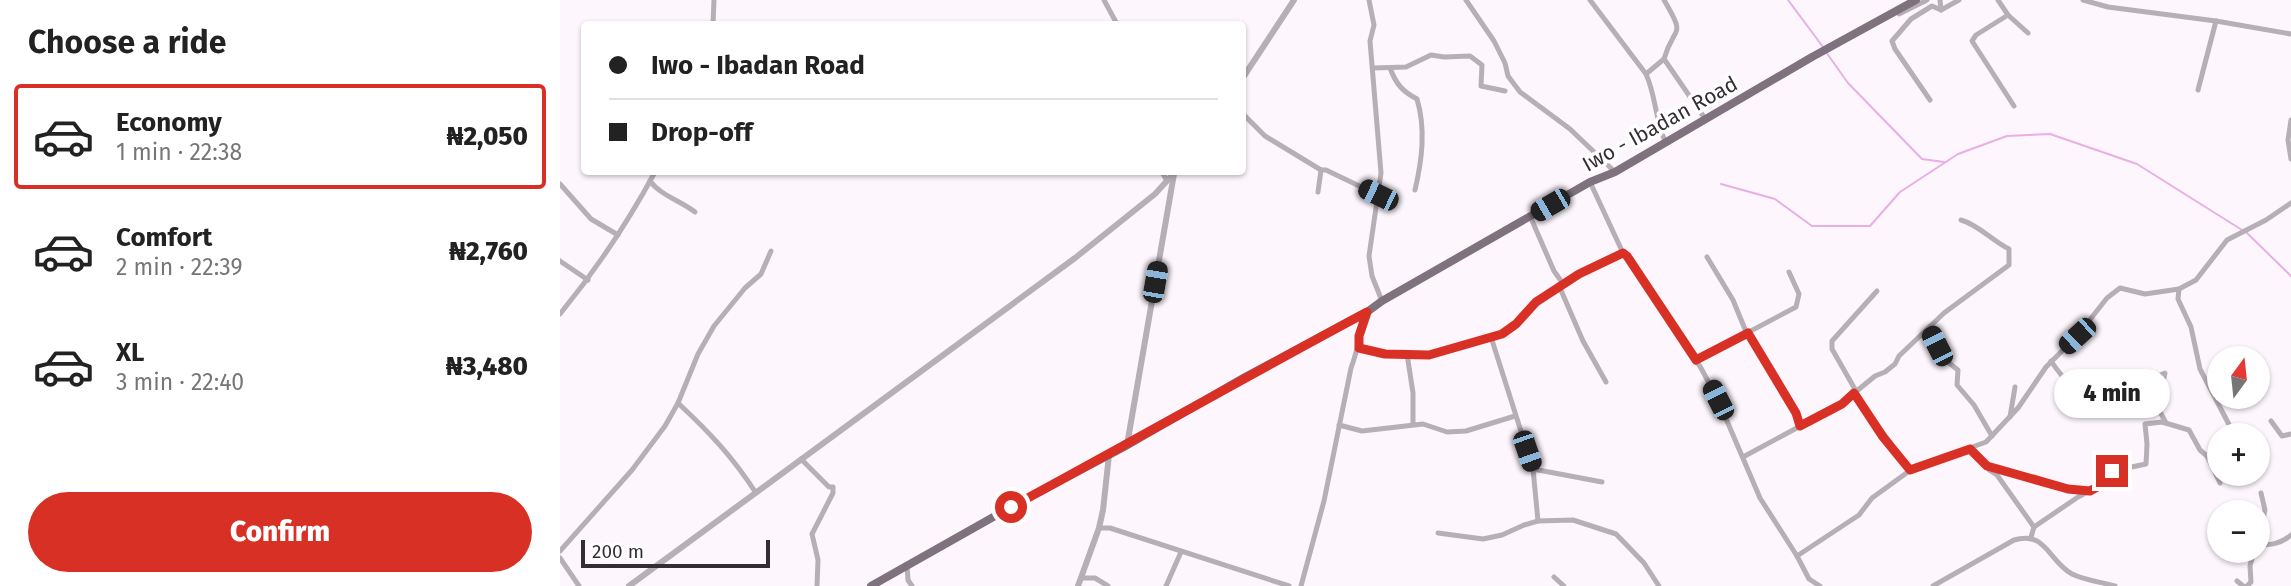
<!DOCTYPE html>
<meta charset="utf-8">
<style>
:root{--surface:#fff;--page:#f2f2f2;--text:#222;--muted:#767676;--line:#e0e0e0;--accent:#d93025}
body{margin:0;font-family:"Fira Sans",sans-serif;background:var(--page);color:var(--text);height:100vh;display:flex;flex-direction:column;font-size:26px;white-space:nowrap}
*{box-sizing:border-box;margin:0}
p{font-size:23px;color:var(--muted)}
.icon{flex:none;width:38px;height:38px;fill:none;stroke:currentColor;stroke-width:2;stroke-linecap:round;stroke-linejoin:round}
.map{position:relative;flex:1;overflow:hidden}
.details{display:flex;flex-direction:column;background:var(--surface);width:560px}
.details>*{flex:none}
.top-card{position:absolute;left:21px;top:21px;width:665px;height:154px;border-radius:7px;box-shadow:0 2px 5px #0004;display:grid;align-content:center;height:154px;padding:0 28px;background:var(--surface)}
.needle{width:46px;rotate:15deg}
.controls{position:absolute;left:1647px;top:346px;display:grid;gap:14px}
.controls a{display:grid;place-items:center;width:63px;height:63px;border-radius:50%;background:var(--surface);box-shadow:0 2px 5px #0004;font-size:35px}
.scale{position:absolute;left:21px;bottom:18px;width:189px;box-sizing:border-box;padding-left:7px;border:4px solid #342d33;border-top:0;font-size:19px;line-height:24px;white-space:nowrap;color:#342d33;-webkit-text-stroke:5px #fff;paint-order:stroke}
.end{position:absolute;width:32px;height:32px;margin:-16px;border:9px solid #d93025;background:#fff;box-shadow:0 0 0 4px #fff}
.from{border-radius:50%}
.bubble{position:absolute;height:49px;border-radius:24px;background:var(--surface);box-shadow:0 2px 5px #0004;font-size:23px;font-weight:800;line-height:49px;text-align:center}
.car{position:absolute;width:21px;height:42px;margin:-21px -10px;border-radius:9px;box-shadow:0 0 5px 2px #0007;background:linear-gradient(#222 24%,#8ab4d8 0 40%,#222 0 76%,#8ab4d8 0 86%,#222 0)}
.top-card b{display:flex;align-items:center;gap:24px;height:66px;font-size:26px}
.top-card b+b{border-top:2px solid var(--line)}
.top-card i{width:18px;height:18px;background:var(--text)}
ul{padding:0;list-style:none}
li{display:flex;align-items:center;gap:21px;height:105px;margin:0 14px 10px;padding:0 14px;border:4px solid transparent;border-radius:7px}
li div{flex:1}
li b{display:block;font-size:26px}
li em{font-style:normal;font-weight:800}
li.current{border-color:var(--accent)}
li>.icon{width:63px;height:63px;stroke-width:1.5}
h2{padding:0 28px;font-size:32px;line-height:84px}
.primary-button{display:flex;gap:14px;margin-top:auto;padding:14px 28px}
.primary-button a{flex:1;height:80px;border-radius:42px;background:var(--accent);color:#fff;font-size:28px;font-weight:800;line-height:80px;text-align:center}
main{display:flex;flex:1;min-height:0}
.map>svg:first-child{display:block}
.lines{fill:none;stroke-linecap:round;stroke-linejoin:round}
.stream{stroke:#e9afe5;stroke-width:2}
.minor{stroke:#b6afb6;stroke-width:5}
.tertiary{stroke:#b6afb6;stroke-width:6}
.primary{stroke:#7f727e;stroke-width:8}
.route{stroke:#d93025;stroke-width:9}
.labels{text-anchor:middle;dominant-baseline:central;stroke-width:7;stroke-linejoin:round;paint-order:stroke}
.street-label{font-size:21px;fill:#342d33;stroke:#fff}
</style>
<main>
<section class="details">
<h2>Choose a ride</h2>
<ul>
<li class="current"><svg class="icon" aria-label="car" viewBox="0 0 24 24"><path d="M5 17H2v-5l4-1 3-4h7l3 4 3 1v5h-3M9 17h6M6 11h13"/><circle cx="7" cy="17" r="2"/><circle cx="17" cy="17" r="2"/></svg><div><b>Economy</b><p>1 min · 22:38</p></div><em>₦2,050</em></li>
<li><svg class="icon" aria-label="car" viewBox="0 0 24 24"><path d="M5 17H2v-5l4-1 3-4h7l3 4 3 1v5h-3M9 17h6M6 11h13"/><circle cx="7" cy="17" r="2"/><circle cx="17" cy="17" r="2"/></svg><div><b>Comfort</b><p>2 min · 22:39</p></div><em>₦2,760</em></li>
<li><svg class="icon" aria-label="car" viewBox="0 0 24 24"><path d="M5 17H2v-5l4-1 3-4h7l3 4 3 1v5h-3M9 17h6M6 11h13"/><circle cx="7" cy="17" r="2"/><circle cx="17" cy="17" r="2"/></svg><div><b>XL</b><p>3 min · 22:40</p></div><em>₦3,480</em></li>
</ul>
<div class="primary-button"><a>Confirm</a></div>
</section>
<div class="map">
<svg width="1731" height="586" viewBox="0 0 1731 586">
<rect width="100%" height="100%" fill="#fdf6fd"/>
<g class="lines">
<g class="stream">
<path d="M1228 0 1263 47"/>
<path d="M1266 52 1288 83 1362 159 1384 162"/>
<path d="M1161 184 1215 199 1252 226H1310L1340 192 1398 154 1447 136 1490 134 1577 164 1682 230"/>
<path d="M1687 233 1731 276"/>
</g>
<g class="minor">
<path d="M544 0 557 24"/>
<path d="M809 0 814 25 810 41 821 173 809 256 812 276 822 301"/>
<path d="M906 0 934 41 945 63 948 76 960 92 1010 129 1055 172"/>
<path d="M1030 0 1086 74C1096 96 1095 119 1105 141"/>
<path d="M1104 0C1127 39 1114 24 1104 59L1146 120"/>
<path d="M1438 0 1448 15 1468 33"/>
<path d="M1523 0 1548 7 1656 21 1731 34"/>
<path d="M1381 10 1399 0"/>
<path d="M1339 14 1367 0"/>
<path d="M1448 15 1416 35 1412 41 1454 106"/>
<path d="M153 24 154 0"/>
<path d="M813 68 846 67 871 55 884 57 910 56 922 65 921 86 945 91"/>
<path d="M830 68C836 84 842 91 857 99 866 129 862 160 855 190"/>
<path d="M1086 74 1104 59"/>
<path d="M1638 90 1656 21"/>
<path d="M1370 100 1335 49 1332 41 1351 19 1372 6 1381 10 1380 0"/>
<path d="M682 113 705 136 761 170H766L818 195"/>
<path d="M1731 120 1728 140 1731 159"/>
<path d="M602 172 607 181"/>
<path d="M90 181C100 195 121 201 135 212"/>
<path d="M1030 182 1063 253 1067 256 1141 368 1158 400 1200 498 1237 556 1249 579 1260 586"/>
<path d="M0 184 31 219 58 235"/>
<path d="M758 192 761 170"/>
<path d="M970 216 994 271 1004 285"/>
<path d="M1147 257 1173 300 1187 334"/>
<path d="M0 261 28 280"/>
<path d="M1000 288 1023 341 1046 382"/>
<path d="M1619 289 1636 280 1667 240 1706 220 1731 203"/>
<path d="M0 314C36 270 68 222 95 172"/>
<path d="M1368 329 1380 356 1398 370 1397 385 1414 405 1432 436"/>
<path d="M1188 333 1236 413 1240 426"/>
<path d="M931 337 973 469 978 521"/>
<path d="M798 348 825 354 869 355 942 334 956 324 977 302 1019 274 1063 253"/>
<path d="M847 354 853 393V424"/>
<path d="M1136 360 1236 307 1239 294 1229 272"/>
<path d="M1491 361C1502 378 1523 401 1544 399L1605 373 1598 408 1606 423"/>
<path d="M1296 391 1272 349V341L1317 291"/>
<path d="M1294 393 1350 470"/>
<path d="M118 403C150 433 172 456 196 493"/>
<path d="M1450 417 1455 387"/>
<path d="M1711 421 1722 436 1731 434"/>
<path d="M779 425 802 431 863 424 887 432 906 431 955 416"/>
<path d="M1410 449 1426 463 1429 470 1437 475 1474 527 1471 537"/>
<path d="M1647 456 1660 483"/>
<path d="M1183 457 1281 404 1315 376 1325 372 1335 364 1339 356 1384 313 1449 265V249C1432 241 1419 225 1401 220"/>
<path d="M241 459 269 487H273V493L252 534 258 560 257 586"/>
<path d="M1427 466 1508 489 1529 491"/>
<path d="M973 469 1042 482"/>
<path d="M1474 527 1518 497 1548 481 1552 471 1586 464 1587 444 1585 424 1602 422 1629 430 1640 450 1647 456 1659 450"/>
<path d="M539 528H550L729 586"/>
<path d="M878 533 923 539 942 535 964 525 978 521 1013 520 1056 534 1084 563 1099 586"/>
<path d="M1698 540 1705 510 1701 493"/>
<path d="M1698 545C1710 545 1721 544 1731 535"/>
<path d="M0 551 72 470 105 426 118 403 138 354 154 326 185 288 201 274 211 251"/>
<path d="M1237 556 1299 515 1312 498 1352 469 1426 442 1458 408 1486 367 1517 336 1547 298 1560 288 1585 294 1619 289 1618 299 1631 327 1640 369 1675 436"/>
<path d="M0 558 19 586"/>
<path d="M347 565 348 580 352 586"/>
<path d="M994 577 1004 586"/>
<path d="M521 578H535L548 586"/>
<path d="M1677 581 1683 586"/>
<path d="M606 586 621 552"/>
<path d="M741 586 764 501 791 368C798 350 800 332 806 314"/>
<path d="M1373 586 1454 540C1486 530 1489 562 1512 574 1524 580 1541 582 1555 586"/>
<path d="M1687 586 1691 582 1690 566 1694 551"/>
</g>
<g class="tertiary">
<path d="M682 79 734 0"/>
<path d="M567 445 614 174"/>
<path d="M69 586 515 258 595 194 615 172"/>
<path d="M518 586 539 528 543 510 549 455"/>
</g>
<path class="primary" d="M311 586 451 507 564 447 685 377 807 312 822 301 1030 182 1055 172 1252 57 1356 0"/>
</g>
<g class="lines">
<path class="route" d="M451 507C570 443 687 376 807 312L799 336V348L825 354 869 355 942 334 956 324 976 302 1019 274 1063 253 1067 256 1136 360 1188 333 1236 413 1240 426 1282 404 1294 393 1323 437 1350 470 1410 449 1427 466 1508 489 1530 491 1548 481 1552 471"/>
</g>
<g class="labels">
<g class="street-label">
<text transform="translate(1100 124) rotate(-29)">Iwo - Ibadan Road</text>
</g>
</g>
</svg>
<div class="controls">
<a><svg class="needle" viewBox="-14 -14 28 28"><path d="M0-13l5 13h-10z" fill="#e53935"/><path d="M0 13l5-13h-10z" fill="#767676"/></svg></a>
<a>+</a>
<a>−</a>
</div>
<div class="scale">200 m</div>
<i class="end from" style="left:451px;top:507px"></i>
<i class="end" style="left:1552px;top:471px"></i>
<div class="bubble" style="left:1494px;top:369px;width:116px">4 min</div>
<i class="car" style="left:818px;top:195px;rotate:296deg"></i>
<i class="car" style="left:990px;top:205px;rotate:240deg"></i>
<i class="car" style="left:595px;top:282px;rotate:10deg"></i>
<i class="car" style="left:1517px;top:336px;rotate:227deg"></i>
<i class="car" style="left:1377px;top:346px;rotate:333deg"></i>
<i class="car" style="left:1158px;top:400px;rotate:333deg"></i>
<i class="car" style="left:967px;top:451px;rotate:161deg"></i>
<div class="top-card">
<b><i class="from"></i>Iwo - Ibadan Road</b>
<b><i></i>Drop-off</b>
</div>
</div>
</main>
